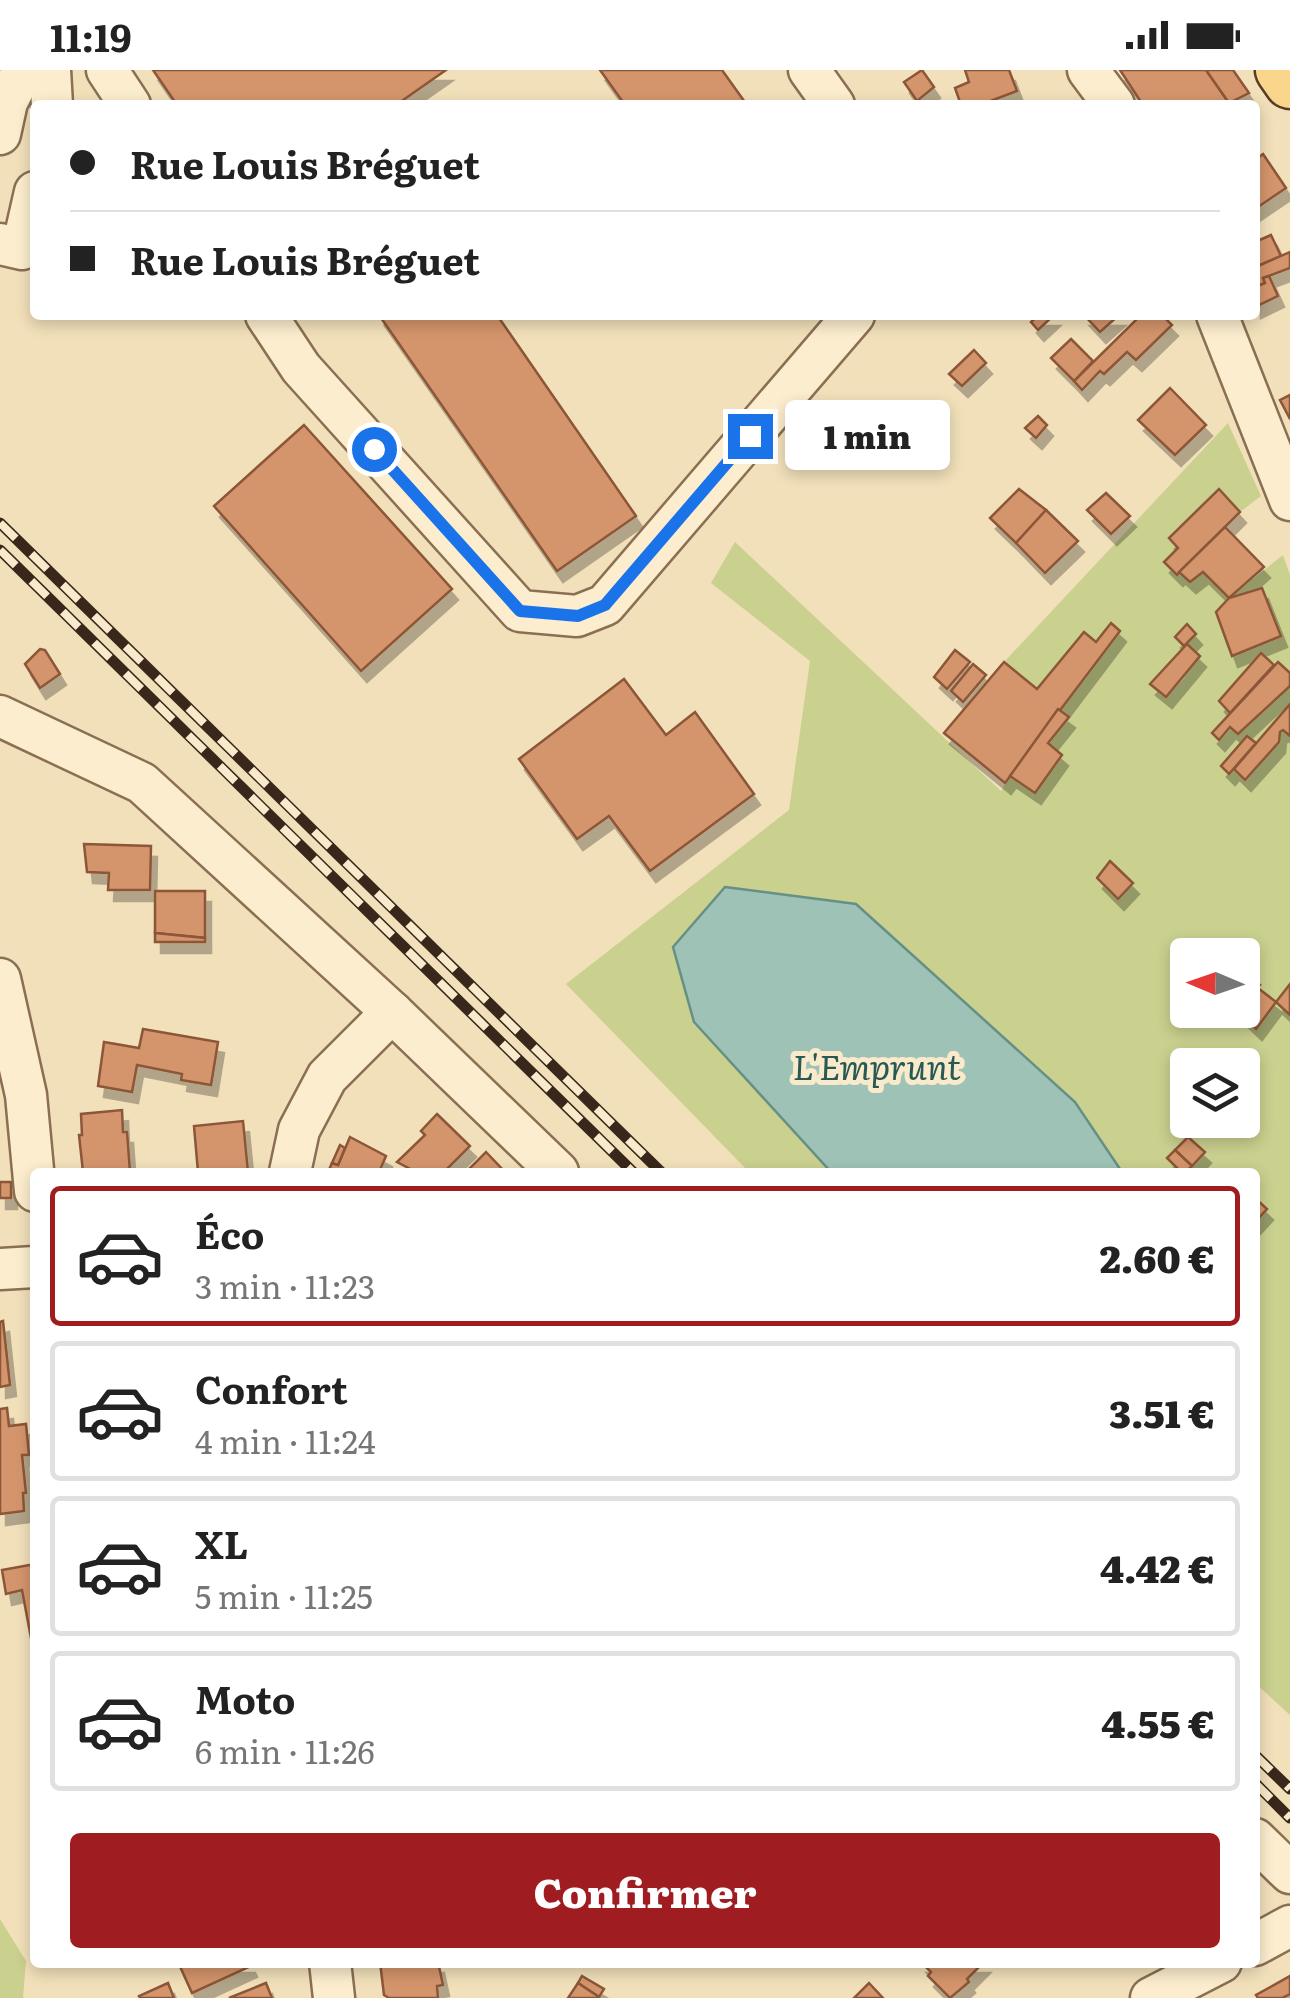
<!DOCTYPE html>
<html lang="fr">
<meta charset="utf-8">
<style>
:root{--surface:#fff;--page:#f2f2f2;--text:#222;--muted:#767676;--line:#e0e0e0;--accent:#9f1d21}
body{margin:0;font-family:Literata,serif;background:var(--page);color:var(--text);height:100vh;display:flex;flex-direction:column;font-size:38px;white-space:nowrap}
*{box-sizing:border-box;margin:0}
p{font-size:32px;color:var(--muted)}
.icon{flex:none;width:55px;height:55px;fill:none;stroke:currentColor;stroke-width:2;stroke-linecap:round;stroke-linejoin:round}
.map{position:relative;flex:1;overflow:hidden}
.side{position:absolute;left:30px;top:1098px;width:1230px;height:800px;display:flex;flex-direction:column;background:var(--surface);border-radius:10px;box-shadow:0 5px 15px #0003}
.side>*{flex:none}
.hud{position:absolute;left:30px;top:30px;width:1230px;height:220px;border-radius:10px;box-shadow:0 5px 15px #0003;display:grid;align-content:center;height:220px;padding:0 40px;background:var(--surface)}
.needle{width:65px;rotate:272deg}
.controls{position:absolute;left:1170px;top:868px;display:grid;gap:20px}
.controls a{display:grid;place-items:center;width:90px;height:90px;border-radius:10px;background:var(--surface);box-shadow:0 5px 15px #0003;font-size:50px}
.end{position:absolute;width:45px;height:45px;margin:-22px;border:12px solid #1a73e8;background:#fff;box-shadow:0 0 0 5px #fff}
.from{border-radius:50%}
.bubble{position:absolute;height:70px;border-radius:10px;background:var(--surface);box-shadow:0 5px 15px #0003;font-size:32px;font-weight:800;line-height:70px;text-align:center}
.hud b{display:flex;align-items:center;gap:35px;height:95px;font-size:38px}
.hud b+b{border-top:2px solid var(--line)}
.hud i{width:25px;height:25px;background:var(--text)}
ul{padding:18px 0 0;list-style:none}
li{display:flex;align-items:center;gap:30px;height:140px;margin:0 20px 15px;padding:0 20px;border:5px solid var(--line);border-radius:10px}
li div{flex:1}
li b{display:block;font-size:38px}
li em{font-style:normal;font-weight:800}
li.selected{border-color:var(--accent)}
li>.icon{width:90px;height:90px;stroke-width:1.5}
.button{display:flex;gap:20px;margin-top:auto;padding:20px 40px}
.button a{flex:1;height:115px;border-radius:10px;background:var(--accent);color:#fff;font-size:40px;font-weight:800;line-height:115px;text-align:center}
.status{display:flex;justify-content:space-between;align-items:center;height:70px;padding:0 50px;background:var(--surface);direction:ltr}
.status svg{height:28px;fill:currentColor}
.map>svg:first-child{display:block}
.green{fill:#cad08e;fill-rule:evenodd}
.water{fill:#9fc2b7;stroke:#669085;stroke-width:2.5}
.building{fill:#d4956c;stroke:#8c5637;stroke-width:2.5;filter:url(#shadow)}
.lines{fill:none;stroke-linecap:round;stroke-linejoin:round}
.minor-casing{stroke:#8a6f53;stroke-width:45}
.major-casing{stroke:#573d28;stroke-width:55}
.minor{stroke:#fcedce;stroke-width:40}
.major{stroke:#fad68d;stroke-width:50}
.rail-casing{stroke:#38271a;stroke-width:11}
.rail{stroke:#f9eacb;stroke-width:8;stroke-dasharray:22;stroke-linecap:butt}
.route{stroke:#1a73e8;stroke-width:12}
.labels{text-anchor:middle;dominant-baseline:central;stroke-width:10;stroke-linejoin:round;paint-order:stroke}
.water-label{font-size:35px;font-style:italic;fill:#275955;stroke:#f9eacb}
</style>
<div class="status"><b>11:19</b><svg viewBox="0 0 49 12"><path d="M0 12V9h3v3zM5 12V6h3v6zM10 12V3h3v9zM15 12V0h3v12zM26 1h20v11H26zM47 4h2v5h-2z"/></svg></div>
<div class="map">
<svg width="1290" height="1928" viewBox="0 0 1290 1928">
<defs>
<filter id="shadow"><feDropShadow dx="6" dy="11" stdDeviation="0" flood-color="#0004"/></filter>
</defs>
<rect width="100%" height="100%" fill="#f2e0ba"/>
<g class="green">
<path d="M1228 353 1261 426 1240 442 1218 419 1169 468 1178 478 1165 492 1176 505 1203 502 1229 528 1283 485 1290 505V603L1279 592 1275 595 1260 584 1219 631 1230 643 1213 663 1230 657 1239 664 1290 616V635L1256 673 1247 666 1221 696 1229 703 1234 699 1246 710C1260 694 1274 679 1283 660L1290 666V1645L1255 1613V1102H749L566 914 789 740 810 591 711 513 735 472 1001 721 1010 706 1035 723 1062 685 1048 673 1068 647 1058 639 1119 561 1110 553 1096 572 1084 562 1037 619 1004 592ZM1262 518 1281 566 1233 585 1230 528ZM1187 555 1196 564 1187 574 1192 594 1184 609 1166 627 1151 613 1184 576 1175 567ZM1110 792 1133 813 1117 829 1093 806 1097 808ZM1188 885H1242L1243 911 1248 905 1276 933 1256 958 1236 940H1188ZM1188 995H1242V1050H1188Z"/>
<path d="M0 1849 26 1891 23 1928H0Z"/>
</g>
<path class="water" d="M725 817 856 834 1075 1032 1122 1102H831L694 952 673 877Z"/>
<g class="building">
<path d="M153 0H446L396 35H177Z"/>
<path d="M600 0H722L747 35H625Z"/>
<path d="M922 0 934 17 917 31 904 12Z"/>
<path d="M965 0H1009L1017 21 980 35H961L955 18 969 12Z"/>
<path d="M1120 0H1206L1229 33 1143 35Z"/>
<path d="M1206 0H1233L1249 23 1229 33Z"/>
<path d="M1263 84 1286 118 1255 139V90Z"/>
<path d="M1271 165 1281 186 1258 196 1255 172Z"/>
<path d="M1290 182V198L1263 208 1265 213 1255 217V188L1258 196Z"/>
<path d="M1269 206 1278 226 1255 237V217L1265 213 1263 208Z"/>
<path d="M379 245H497L636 446 557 501Z"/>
<path d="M1038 245H1054L1038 260 1031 252Z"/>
<path d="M1084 245H1119L1100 262Z"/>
<path d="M1141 245H1162L1172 255 1136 290 1127 282 1104 304 1100 301 1082 320 1074 311Z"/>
<path d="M1071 269 1093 291 1074 311 1051 288Z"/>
<path d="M974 280 986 293 962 316 949 304Z"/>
<path d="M1170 318 1206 355 1175 385 1138 350Z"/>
<path d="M1290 325V349L1280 330Z"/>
<path d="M1038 346 1047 355 1036 368 1025 358Z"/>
<path d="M304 355 452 519 361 601 214 436Z"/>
<path d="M1019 419 1046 440 1016 473 990 448Z"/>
<path d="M1219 419 1240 442 1177 505 1164 492 1178 478 1169 468Z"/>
<path d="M1106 423 1130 446 1111 464 1087 440Z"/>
<path d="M1046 440 1078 471 1045 503 1016 473Z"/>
<path d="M1225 457 1264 497 1229 528 1203 502 1190 512 1179 502Z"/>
<path d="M1262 518 1281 566 1232 586 1216 542 1229 528Z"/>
<path d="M1111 553 1120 561 1005 713 944 663 1004 592 1037 619 1084 562 1096 572Z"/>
<path d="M1187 554 1196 564 1184 576 1175 567Z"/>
<path d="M1187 574 1200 586 1166 627 1150 614Z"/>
<path d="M40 579 45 580 60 604 40 618 25 594Z"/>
<path d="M955 580 970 592 947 619 934 607Z"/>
<path d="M1261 583 1274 595 1230 643 1219 631Z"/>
<path d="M1278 592 1290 603V616L1238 664 1230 657 1219 670 1212 663Z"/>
<path d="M973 594 986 605 963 632 951 621Z"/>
<path d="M624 609 666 665 695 642 754 724 650 801 609 746 577 769 519 689Z"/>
<path d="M1290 634V666L1283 660 1280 662 1279 672 1245 710 1234 699Z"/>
<path d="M1058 639 1069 647 1048 673 1062 685 1035 723 1010 706Z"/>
<path d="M1247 666 1256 673 1229 704 1221 696Z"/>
<path d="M84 774 151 776 150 820H108L109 803 87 802Z"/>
<path d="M1110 791 1133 813 1118 829 1097 808Z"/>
<path d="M155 821H205V868L155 863Z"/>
<path d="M155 863 205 868V872H155Z"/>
<path d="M1248 905 1260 915 1242 936V911Z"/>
<path d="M1290 914V945L1276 932Z"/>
<path d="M1258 918 1276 932 1256 959 1238 942Z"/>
<path d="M143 959 218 972 211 1015 181 1010 182 1004 137 995 132 1022 98 1016 104 972 139 978Z"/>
<path d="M122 1040 123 1062H127L130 1102H83L79 1065H82L81 1044Z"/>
<path d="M437 1044 470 1076 444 1102H416L397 1092 425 1065 421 1061Z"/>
<path d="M243 1051 248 1102H198L194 1056Z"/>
<path d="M350 1067 386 1086 379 1102H328L332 1093 338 1095Z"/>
<path d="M1188 1067 1205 1082 1192 1096 1175 1080Z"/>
<path d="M340 1075 345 1078 338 1095 332 1093Z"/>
<path d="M1175 1080 1192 1096 1186 1102H1181L1167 1088Z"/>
<path d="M486 1082 505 1102H466Z"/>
<rect x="0" y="1112" width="11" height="16"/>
<path d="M1255 1128 1267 1139 1255 1152Z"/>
<path d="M3 1251 10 1315 0 1317V1252Z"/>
<path d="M7 1338 9 1356 26 1354 29 1385H22L26 1423H23L24 1441 0 1444V1339Z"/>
<path d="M35 1494V1568H31L22 1520 6 1524 2 1500Z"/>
<path d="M178 1892H249L251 1896 192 1923Z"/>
<path d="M380 1892H438L443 1915 437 1916 438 1928H389L384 1925Z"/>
<path d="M921 1892H984L967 1909 969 1912 950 1928 928 1906 931 1902Z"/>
<path d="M582 1906 604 1919 599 1927 578 1913Z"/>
<path d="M1290 1906V1924L1282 1928H1258L1256 1925Z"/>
<path d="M168 1913 174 1928H140L139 1926Z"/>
<path d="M266 1913 272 1928H229Z"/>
<path d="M578 1913 599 1927 598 1928H568Z"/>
<path d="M869 1913 883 1928H854Z"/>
</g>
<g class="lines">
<defs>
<g id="minor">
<path d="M50 0 52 35"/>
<path d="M107 0 130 35"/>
<path d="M809 0 834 35"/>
<path d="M1088 0 1114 35"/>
<path d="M0 64 7 32 23 0"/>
<path d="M0 174 22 179 35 122"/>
<path d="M266 245 301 298 520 541 577 546 605 535 854 245"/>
<path d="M1217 245 1290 430"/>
<path d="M0 646 142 713 392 942 558 1102"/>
<path d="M0 909 26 1025 35 1121"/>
<path d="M290 1102 299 1060 327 1007 392 942"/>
<path d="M0 1199 35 1197"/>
<path d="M1255 1769 1290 1803"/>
<path d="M1255 1875 1290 1856"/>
<path d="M330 1892 334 1928"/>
<path d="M1151 1928 1221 1892"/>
</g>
<path id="major" d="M1281 0 1290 13"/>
</defs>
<use href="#minor" class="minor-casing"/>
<use href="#major" class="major-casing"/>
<use href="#minor" class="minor"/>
<use href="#major" class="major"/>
<defs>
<g id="rail">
<path d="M0 453 661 1102"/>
<path d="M0 480 633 1102"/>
<path d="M1255 1685 1290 1719"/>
<path d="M1255 1713 1290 1748"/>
</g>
</defs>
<use href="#rail" class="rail-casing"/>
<use href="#rail" class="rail"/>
</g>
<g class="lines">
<path class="route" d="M374 379 520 541 578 546 605 535 750 366"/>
</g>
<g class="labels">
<g class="water-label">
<text x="877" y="995">L'Emprunt</text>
</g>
</g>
</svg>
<div class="controls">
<a><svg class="needle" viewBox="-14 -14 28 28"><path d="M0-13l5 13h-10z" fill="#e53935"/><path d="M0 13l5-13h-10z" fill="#767676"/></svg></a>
<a><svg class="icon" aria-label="layers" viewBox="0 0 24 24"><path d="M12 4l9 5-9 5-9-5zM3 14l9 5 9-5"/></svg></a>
</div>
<i class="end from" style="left:374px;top:379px"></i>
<i class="end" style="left:750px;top:366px"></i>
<div class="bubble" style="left:785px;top:330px;width:165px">1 min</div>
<div class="hud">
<b><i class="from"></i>Rue Louis Bréguet</b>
<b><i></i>Rue Louis Bréguet</b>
</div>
<section class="side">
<ul>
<li class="selected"><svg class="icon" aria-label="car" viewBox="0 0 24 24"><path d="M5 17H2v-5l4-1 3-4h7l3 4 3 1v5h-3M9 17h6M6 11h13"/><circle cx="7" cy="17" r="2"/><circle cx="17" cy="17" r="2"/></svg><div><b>Éco</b><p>3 min · 11:23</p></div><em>2.60 €</em></li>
<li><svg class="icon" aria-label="car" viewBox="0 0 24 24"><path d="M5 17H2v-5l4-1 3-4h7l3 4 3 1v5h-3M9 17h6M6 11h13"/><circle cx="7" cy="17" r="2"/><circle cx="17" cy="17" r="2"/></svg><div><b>Confort</b><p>4 min · 11:24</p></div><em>3.51 €</em></li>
<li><svg class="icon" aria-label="car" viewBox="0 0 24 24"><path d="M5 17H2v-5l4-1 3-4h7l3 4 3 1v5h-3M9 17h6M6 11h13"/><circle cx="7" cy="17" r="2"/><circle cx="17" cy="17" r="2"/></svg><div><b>XL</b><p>5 min · 11:25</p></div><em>4.42 €</em></li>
<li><svg class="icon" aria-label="car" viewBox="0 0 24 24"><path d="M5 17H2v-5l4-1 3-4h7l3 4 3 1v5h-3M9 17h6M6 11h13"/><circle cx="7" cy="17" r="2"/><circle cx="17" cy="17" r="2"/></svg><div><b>Moto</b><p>6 min · 11:26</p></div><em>4.55 €</em></li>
</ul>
<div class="button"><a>Confirmer</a></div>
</section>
</div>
